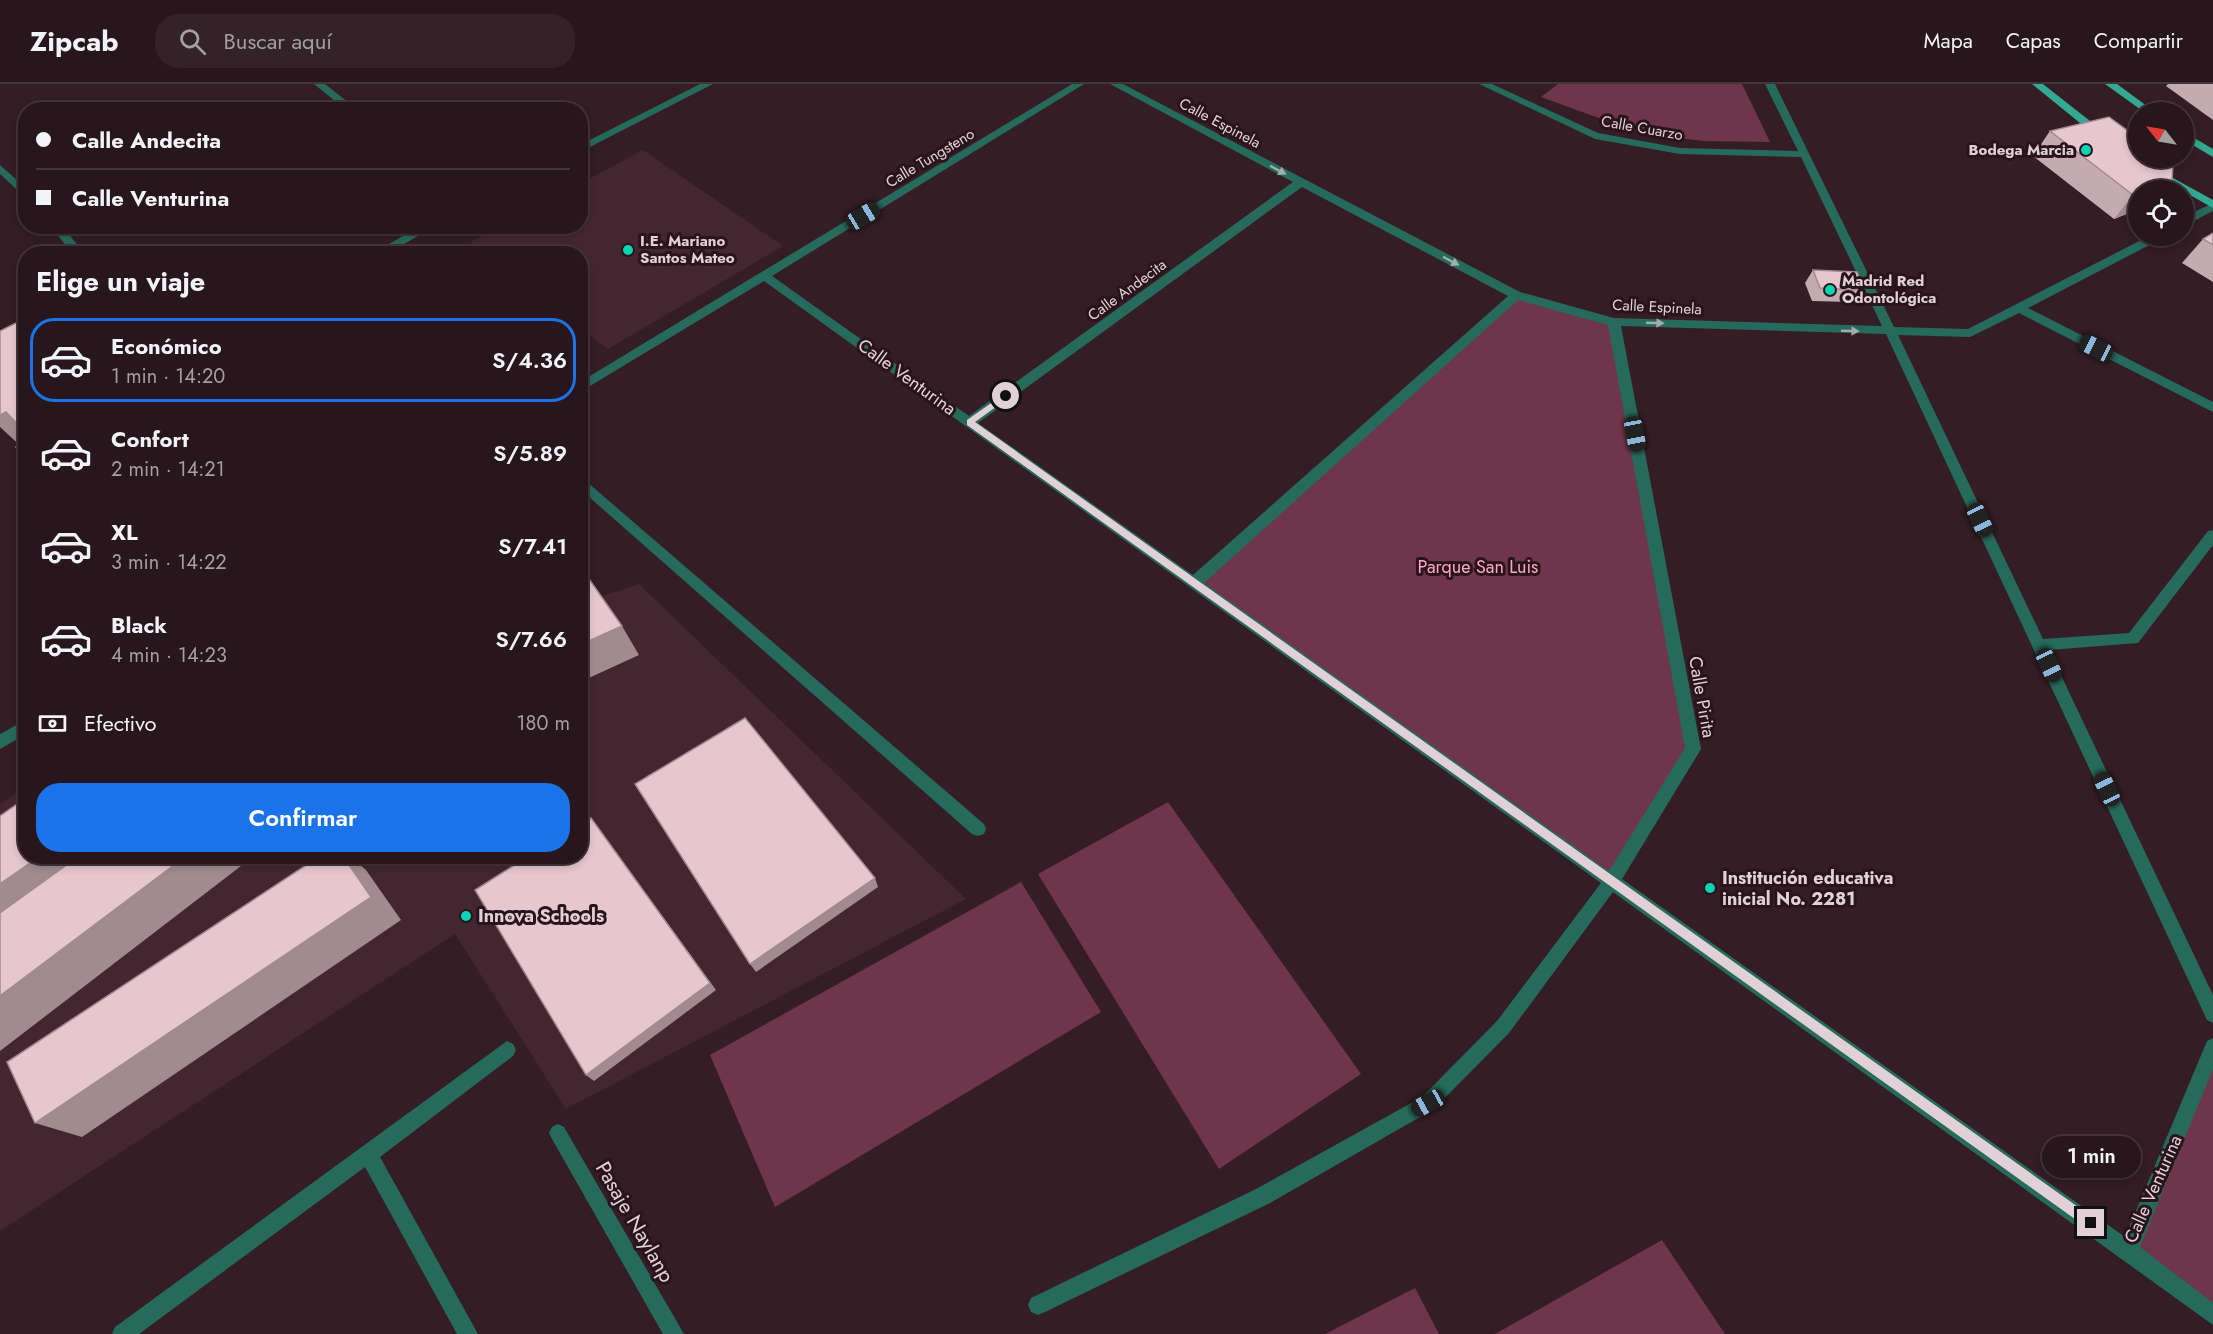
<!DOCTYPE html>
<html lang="es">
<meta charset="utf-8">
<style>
:root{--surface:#27161c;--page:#332329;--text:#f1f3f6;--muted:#a49fa3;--line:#43353b;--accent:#1a73e8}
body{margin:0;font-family:Jost,sans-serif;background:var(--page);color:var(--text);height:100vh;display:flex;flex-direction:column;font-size:22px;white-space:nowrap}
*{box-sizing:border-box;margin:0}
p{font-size:20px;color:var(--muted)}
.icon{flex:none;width:33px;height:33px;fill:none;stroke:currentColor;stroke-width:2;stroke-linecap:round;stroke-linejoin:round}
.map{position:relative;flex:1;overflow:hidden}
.details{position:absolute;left:18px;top:162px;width:570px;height:618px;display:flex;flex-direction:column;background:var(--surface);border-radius:24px;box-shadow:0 3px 9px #0003,0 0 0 2px var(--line)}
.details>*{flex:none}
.banner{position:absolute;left:18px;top:18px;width:570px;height:132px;border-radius:24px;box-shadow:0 3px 9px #0003,0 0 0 2px var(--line);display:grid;align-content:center;height:132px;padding:0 18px;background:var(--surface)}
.needle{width:39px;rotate:301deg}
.tools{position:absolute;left:2128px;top:18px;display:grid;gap:12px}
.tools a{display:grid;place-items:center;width:66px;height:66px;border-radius:50%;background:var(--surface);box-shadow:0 3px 9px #0003,0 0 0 2px var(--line);font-size:30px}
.end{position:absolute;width:27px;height:27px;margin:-14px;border:8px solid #e1d1d6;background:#111;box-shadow:0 0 0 3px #111}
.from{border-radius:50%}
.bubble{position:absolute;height:42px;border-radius:21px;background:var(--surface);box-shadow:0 3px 9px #0003,0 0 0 2px var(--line);font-size:20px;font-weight:600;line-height:42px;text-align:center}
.car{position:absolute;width:18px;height:36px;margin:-18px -9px;border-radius:8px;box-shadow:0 0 4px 2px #0007;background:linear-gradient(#222 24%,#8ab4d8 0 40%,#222 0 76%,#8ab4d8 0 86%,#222 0)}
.banner b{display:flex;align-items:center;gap:21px;height:57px;font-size:22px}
.banner b+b{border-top:2px solid var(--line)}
.banner i{width:15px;height:15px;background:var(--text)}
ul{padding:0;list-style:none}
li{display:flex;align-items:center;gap:18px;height:84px;margin:0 12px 9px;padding:0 6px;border:3px solid transparent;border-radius:24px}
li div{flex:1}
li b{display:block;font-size:22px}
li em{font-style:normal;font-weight:600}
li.current{border-color:var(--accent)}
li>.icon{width:54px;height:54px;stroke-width:1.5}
h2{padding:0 18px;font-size:27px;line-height:72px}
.pay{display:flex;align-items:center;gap:15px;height:66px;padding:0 18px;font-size:22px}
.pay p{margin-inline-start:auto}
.button{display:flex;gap:12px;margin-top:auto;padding:12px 18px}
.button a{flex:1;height:69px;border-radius:24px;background:var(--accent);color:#fff;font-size:24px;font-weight:600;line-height:69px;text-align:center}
header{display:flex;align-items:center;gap:36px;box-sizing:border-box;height:84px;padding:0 30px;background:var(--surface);border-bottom:2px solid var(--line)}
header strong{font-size:28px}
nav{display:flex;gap:33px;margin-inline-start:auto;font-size:21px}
.search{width:420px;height:54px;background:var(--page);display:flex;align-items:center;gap:15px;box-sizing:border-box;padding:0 21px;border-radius:24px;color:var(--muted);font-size:22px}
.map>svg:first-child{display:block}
.built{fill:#432630}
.green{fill:#6f354a}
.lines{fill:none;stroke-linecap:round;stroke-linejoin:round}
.service{fill:#266a5c;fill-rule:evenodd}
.minor{fill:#266a5c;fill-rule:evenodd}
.primary{fill:#33a992;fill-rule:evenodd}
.wall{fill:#c6aab2}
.shaded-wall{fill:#a18b91}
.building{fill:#e6c6cf;stroke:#a18b91;stroke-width:1.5}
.oneway{fill:#a0adab}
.route{fill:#e1d1d6}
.poi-dot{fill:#08d5b5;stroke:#2a141b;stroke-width:2}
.labels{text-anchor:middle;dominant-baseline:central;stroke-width:6;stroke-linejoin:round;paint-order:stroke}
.far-street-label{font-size:15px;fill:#e1d1d6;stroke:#2a141b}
.far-poi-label{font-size:15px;font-weight:bold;fill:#e1d1d6;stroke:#2a141b;text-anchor:start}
.street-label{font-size:18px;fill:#e1d1d6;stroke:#2a141b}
.park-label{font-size:18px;fill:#fda8c3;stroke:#2a141b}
.poi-label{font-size:18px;font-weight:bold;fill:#e1d1d6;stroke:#2a141b;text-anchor:start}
.near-street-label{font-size:21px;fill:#e1d1d6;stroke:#2a141b}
</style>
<header>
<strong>Zipcab</strong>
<div class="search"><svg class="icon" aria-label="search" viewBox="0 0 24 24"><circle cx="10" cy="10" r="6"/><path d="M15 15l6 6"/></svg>Buscar aquí</div>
<nav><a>Mapa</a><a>Capas</a><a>Compartir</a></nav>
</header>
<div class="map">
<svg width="2213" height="1250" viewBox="0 0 2213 1250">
<rect width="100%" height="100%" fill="#341d25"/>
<g class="built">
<path d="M643 66 783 162 608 265 581 244 580 170 485 169 470 158 498 143 580 142 581 99Z"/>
<path d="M639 500 966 815 566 1025 455 850 0 1147V720L25 704 26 772H580L581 519Z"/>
</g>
<g class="green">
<path d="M1558 0H1742L1770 58 1704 57 1643 50 1541 13Z"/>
<path d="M1516 211 1614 238 1693 665 1612 797 1194 499Z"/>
<path d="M1168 718 1361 990 1219 1085 1038 790Z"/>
<path d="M1021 798 1101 928 775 1123 710 971Z"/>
<path d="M2213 963V1231L2129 1166Z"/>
<path d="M1662 1156 1725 1250H1495Z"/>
<path d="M1415 1204 1439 1250H1325Z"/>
</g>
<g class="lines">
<path class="service" d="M1503 934 1509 937 1512 943 1509 949 1434 1025 1270 1119 1045 1228 1038 1231 1031 1228 1028 1221 1031 1214 1256 1105 1422 1013 1497 937Z"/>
<g class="minor">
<path d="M314 0H325L358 26H346Z"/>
<path d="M700 0H713L580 68V61Z"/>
<path d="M1072 0H1084L772 192 969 332 1293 98 1110 0H1123L1520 208 1614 234 1882 242 1801 73 1680 70 1595 55 1479 0H1492L1598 49 1680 64 1798 67 1765 0H1775L1894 243 1968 245 2149 152H2162L2161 155 2028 224 2213 318V328L2019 229 1970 253 1898 251 2043 555 2129 549 2208 447 2213 446V461L2138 559 2049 566 2213 911V939L2207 936 1886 250 1621 242 1701 665 1622 795 2125 1153 2207 957 2213 954V985L2140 1163 2213 1219V1241L1613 808 1509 949 1503 952 1497 949 1494 943 1497 937 1601 799 764 197 580 308V298ZM1302 103 1508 212 1193 491 978 339ZM1518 216 1608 241 1685 664 1609 787 1204 499Z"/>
<path d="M0 81 26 104V114L0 90Z"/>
<path d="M2213 119V127L2184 142V133Z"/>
<path d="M50 142H62L85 170H73Z"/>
<path d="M420 142H435L387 170H372Z"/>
<path d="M580 392 984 740 986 745 984 750 978 752 972 750 580 405Z"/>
<path d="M26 636V650L0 665V650Z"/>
<path d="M507 957 513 960 516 966 513 972 380 1073 478 1250H457L365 1083 139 1250H112L115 1243Z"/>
<path d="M558 1040 564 1043 684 1250H663L552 1055 549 1049 552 1043Z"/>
</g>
<g class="primary">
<path d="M2032 0H2043L2104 48V52H2096Z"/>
<path d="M2105 0H2117L2155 28H2144Z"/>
<path d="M2184 48 2213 65V73L2184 56Z"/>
<path d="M2155 84 2213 116V124L2151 89V85Z"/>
</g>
</g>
<g class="wall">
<path d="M2168 0H2213V36L2166 2Z"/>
<path d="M2050 47 2172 96 2163 106H2139V125L2114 135 2033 72Z"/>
<path d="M2213 149V198L2182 179 2203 155Z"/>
<path d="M1813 186 1862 200 1850 218 1812 217 1805 199Z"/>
</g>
<g class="shaded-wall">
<path d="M2172 96 2163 106H2144Z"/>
<path d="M2139 109V125L2114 135 2133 111Z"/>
<path d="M6 328 26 346V367L0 343V331Z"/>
<path d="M622 542 639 571 580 598V561Z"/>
<path d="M591 734 716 906 594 997 586 991Z"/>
<path d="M40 772H115L0 855V800Z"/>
<path d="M186 772H254L0 967V912Z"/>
<path d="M343 772H349L366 786 401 836 82 1053 35 1039Z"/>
<path d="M875 794 878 803 756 888 750 880Z"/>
</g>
<g class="building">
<path d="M2109 33 2139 55V74H2164L2173 80 2172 96 2144 106H2139V109L2133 111 2050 47Z"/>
<path d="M2213 149V161L2203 155Z"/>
<path d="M1813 186 1857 188 1862 200 1858 206 1820 204Z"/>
<path d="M26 234V349L6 328 0 331V247Z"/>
<path d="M26 358V375L25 376 16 363Z"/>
<path d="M589 495 622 542 580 561V499Z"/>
<path d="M745 634 875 794 750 880 635 700Z"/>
<path d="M26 714V772H40L0 800V732Z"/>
<path d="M591 734 710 899 586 991 475 806 529 772H580V741Z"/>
<path d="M79 772H186L0 912V829Z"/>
<path d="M320 772H343L371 813 35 1039 7 978Z"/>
</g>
<defs><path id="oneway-solid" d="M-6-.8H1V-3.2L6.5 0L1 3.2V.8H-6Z" transform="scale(1.5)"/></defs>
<g class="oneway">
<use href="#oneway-solid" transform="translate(1278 86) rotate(28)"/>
<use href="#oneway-solid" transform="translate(1451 177) rotate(28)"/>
<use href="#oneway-solid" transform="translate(1655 239) rotate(2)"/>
<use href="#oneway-solid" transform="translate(1850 247) rotate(2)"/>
</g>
<path class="route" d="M1004 310 1011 312 975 338 2095 1135V1143H2086L967 341V336Z"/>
<g class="poi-dot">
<circle cx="2086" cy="66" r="6"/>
<circle cx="628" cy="166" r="6"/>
<circle cx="1830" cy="206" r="6"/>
<circle cx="1710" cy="804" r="6"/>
<circle cx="466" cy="832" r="6"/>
</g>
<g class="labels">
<g class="far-street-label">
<text transform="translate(1220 39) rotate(28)">Calle Espinela</text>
<text transform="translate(1642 44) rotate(10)">Calle Cuarzo</text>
<text transform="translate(930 74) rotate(-31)">Calle Tungsteno</text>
<text transform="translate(1127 206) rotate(-36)">Calle Andecita</text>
<text transform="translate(1657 223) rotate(3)">Calle Espinela</text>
</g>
<g class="far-poi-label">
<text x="2074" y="66" text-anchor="end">Bodega Marcia</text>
<text x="640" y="157">I.E. Mariano<tspan x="640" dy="17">Santos Mateo</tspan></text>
<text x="1842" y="197">Madrid Red<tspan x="1842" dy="17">Odontológica</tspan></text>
</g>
<g class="street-label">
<text transform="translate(907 293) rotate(36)">Calle Venturina</text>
<text transform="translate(1702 613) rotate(80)">Calle Pirita</text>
<text transform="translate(2153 1105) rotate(-66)">Calle Venturina</text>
</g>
<g class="park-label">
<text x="1478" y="483">Parque San Luis</text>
</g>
<g class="poi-label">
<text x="1722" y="794">Institución educativa<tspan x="1722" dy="21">inicial No. 2281</tspan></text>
<text x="478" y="832">Innova Schools</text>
</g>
<g class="near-street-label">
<text transform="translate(635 1138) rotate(60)">Pasaje Naylanp</text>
</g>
</g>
</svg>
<div class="tools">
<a><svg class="needle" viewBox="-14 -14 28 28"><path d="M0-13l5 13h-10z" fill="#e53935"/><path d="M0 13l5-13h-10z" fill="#a49fa3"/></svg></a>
<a><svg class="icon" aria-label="locate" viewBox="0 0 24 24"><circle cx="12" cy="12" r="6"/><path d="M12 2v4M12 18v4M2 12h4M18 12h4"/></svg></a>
</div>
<i class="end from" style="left:1006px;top:312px"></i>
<i class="end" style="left:2091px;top:1139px"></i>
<div class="bubble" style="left:2042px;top:1052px;width:99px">1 min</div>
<i class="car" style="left:863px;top:132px;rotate:59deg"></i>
<i class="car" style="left:2096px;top:264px;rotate:297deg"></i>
<i class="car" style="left:1635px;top:350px;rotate:169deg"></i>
<i class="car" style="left:1980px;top:436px;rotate:155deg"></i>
<i class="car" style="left:2049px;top:581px;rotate:155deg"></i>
<i class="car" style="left:2107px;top:705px;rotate:335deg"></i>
<i class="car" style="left:1428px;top:1019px;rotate:241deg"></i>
<div class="banner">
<b><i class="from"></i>Calle Andecita</b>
<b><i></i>Calle Venturina</b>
</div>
<section class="details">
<h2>Elige un viaje</h2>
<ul>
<li class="current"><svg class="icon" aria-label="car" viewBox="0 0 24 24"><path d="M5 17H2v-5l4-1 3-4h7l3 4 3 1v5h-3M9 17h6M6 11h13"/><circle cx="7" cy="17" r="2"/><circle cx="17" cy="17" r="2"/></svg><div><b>Económico</b><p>1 min · 14:20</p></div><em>S/4.36</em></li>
<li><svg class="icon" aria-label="car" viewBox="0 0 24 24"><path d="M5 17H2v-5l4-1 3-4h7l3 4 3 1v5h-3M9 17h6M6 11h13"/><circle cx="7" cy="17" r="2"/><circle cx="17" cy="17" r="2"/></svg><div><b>Confort</b><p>2 min · 14:21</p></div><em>S/5.89</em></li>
<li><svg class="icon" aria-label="car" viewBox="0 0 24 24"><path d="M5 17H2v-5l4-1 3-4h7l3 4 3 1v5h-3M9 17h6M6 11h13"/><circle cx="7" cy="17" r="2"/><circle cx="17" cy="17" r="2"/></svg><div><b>XL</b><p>3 min · 14:22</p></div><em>S/7.41</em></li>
<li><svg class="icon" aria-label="car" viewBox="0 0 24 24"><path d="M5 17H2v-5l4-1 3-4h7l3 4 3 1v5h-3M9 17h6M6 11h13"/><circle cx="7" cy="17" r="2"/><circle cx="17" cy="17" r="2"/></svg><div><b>Black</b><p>4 min · 14:23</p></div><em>S/7.66</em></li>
</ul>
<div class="pay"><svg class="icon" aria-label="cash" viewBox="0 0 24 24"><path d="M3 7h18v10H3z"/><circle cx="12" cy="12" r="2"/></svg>Efectivo<p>180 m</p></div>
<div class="button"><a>Confirmar</a></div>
</section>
</div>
